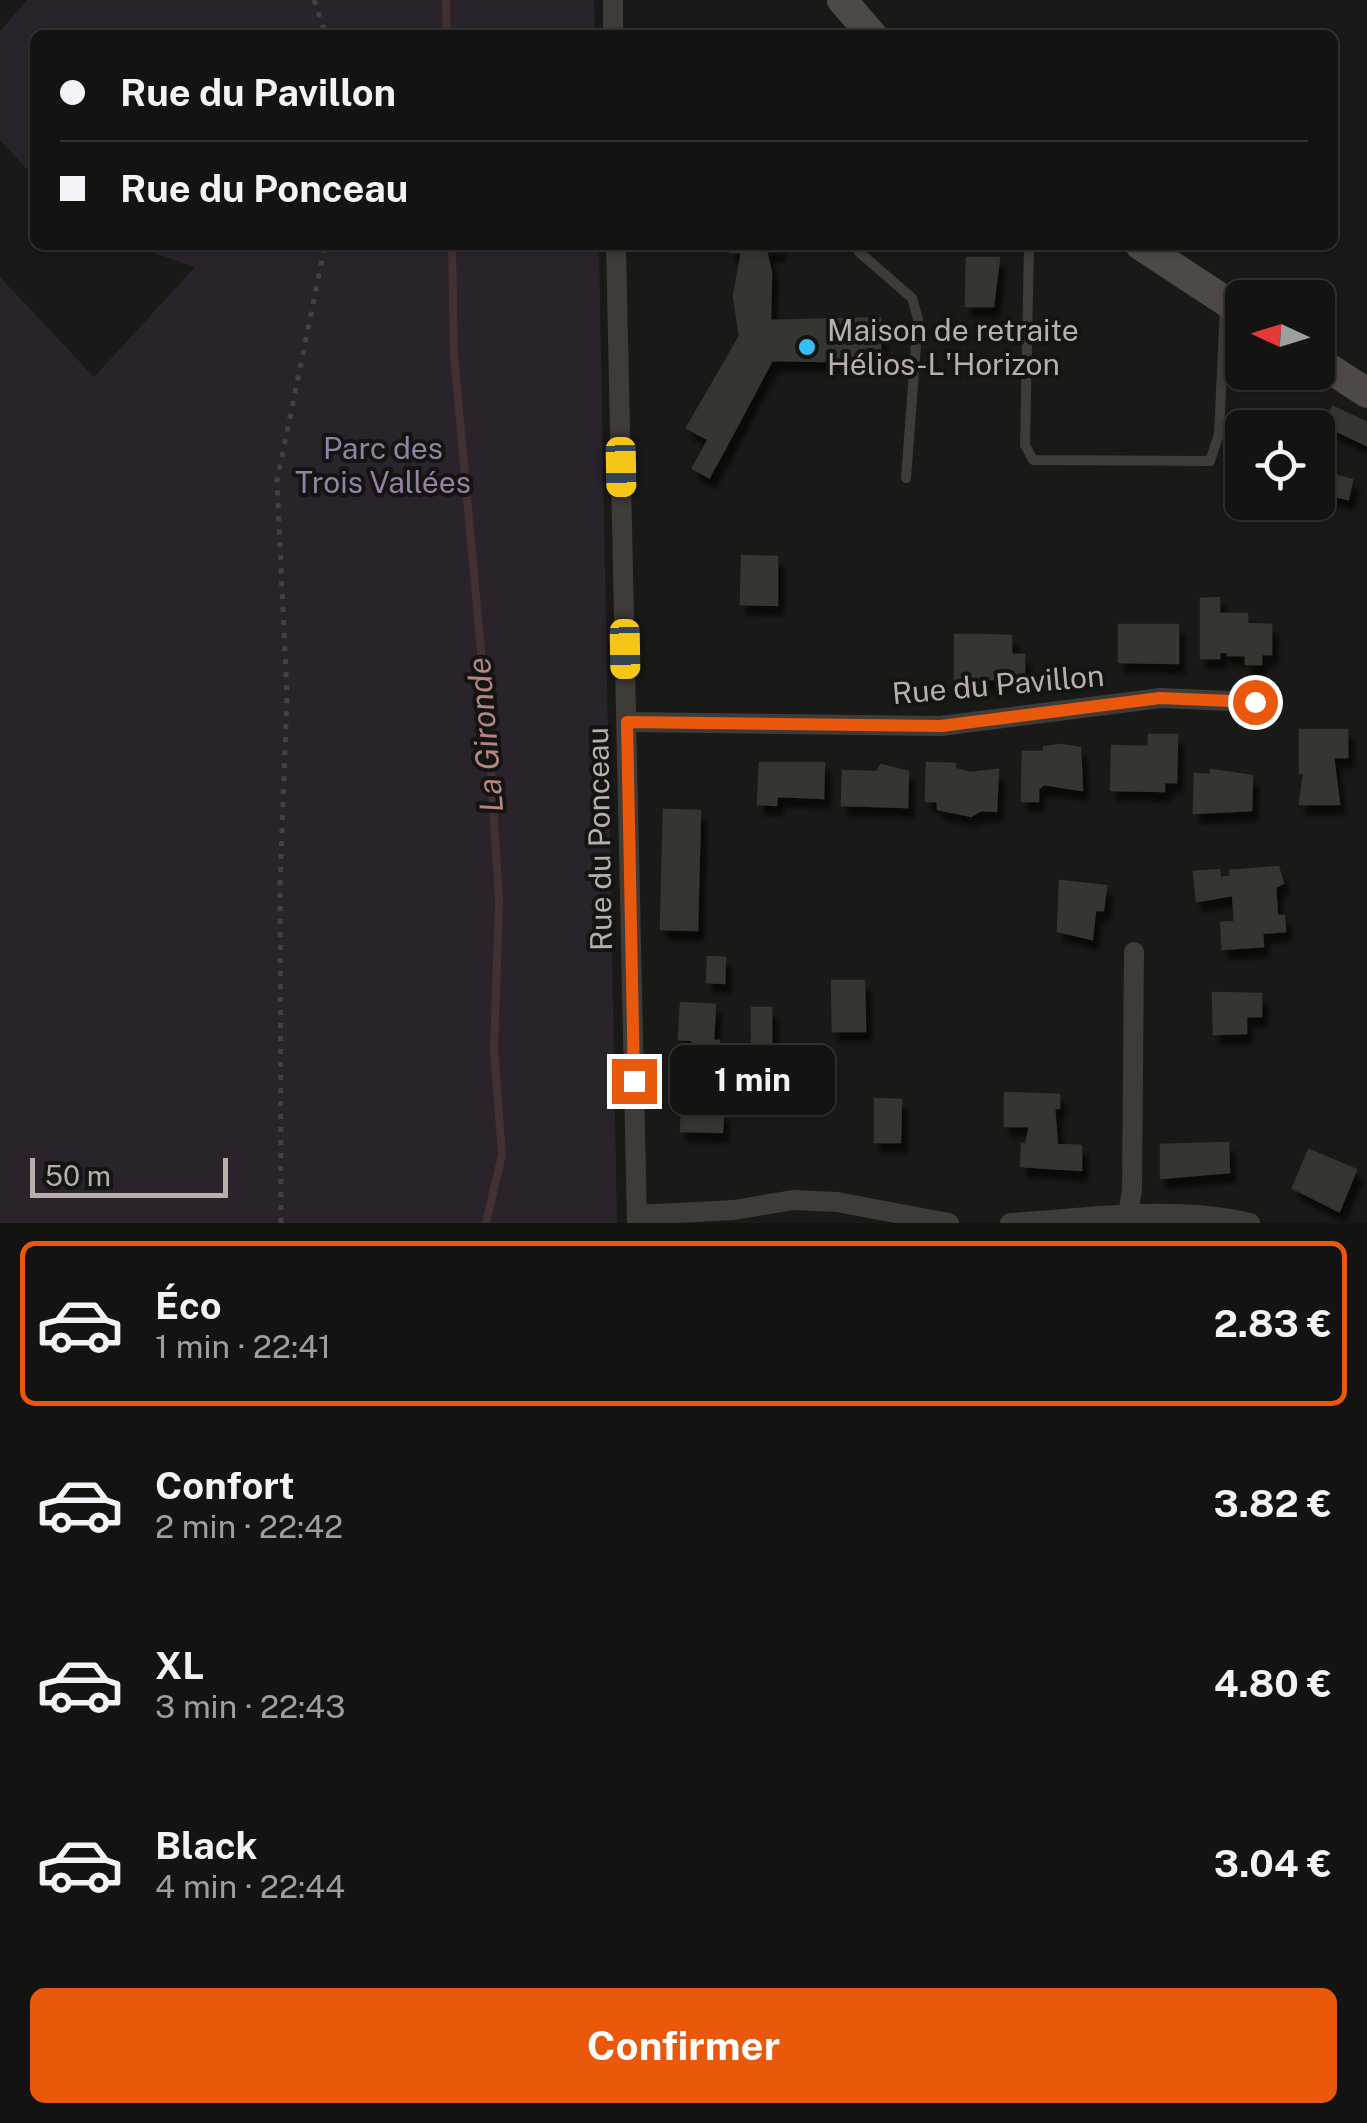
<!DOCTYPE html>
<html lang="fr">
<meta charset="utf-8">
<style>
:root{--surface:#131311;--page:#1c1c1a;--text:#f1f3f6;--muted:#9d9e9f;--line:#323231;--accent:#ea580c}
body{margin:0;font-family:"Public Sans",sans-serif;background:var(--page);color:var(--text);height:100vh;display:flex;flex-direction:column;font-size:38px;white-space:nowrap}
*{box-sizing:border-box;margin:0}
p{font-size:32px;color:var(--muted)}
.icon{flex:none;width:55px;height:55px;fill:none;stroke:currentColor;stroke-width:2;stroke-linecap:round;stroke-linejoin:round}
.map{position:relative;height:1223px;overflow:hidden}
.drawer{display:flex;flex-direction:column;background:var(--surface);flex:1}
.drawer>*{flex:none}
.guide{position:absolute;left:30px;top:30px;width:1308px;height:220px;border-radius:15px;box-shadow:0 2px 8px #0004,0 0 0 2px var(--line);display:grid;align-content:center;height:220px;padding:0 30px;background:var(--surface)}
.needle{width:65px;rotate:274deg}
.tools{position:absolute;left:1225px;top:280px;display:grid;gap:20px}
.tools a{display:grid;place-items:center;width:110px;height:110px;border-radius:15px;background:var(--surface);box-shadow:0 2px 8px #0004,0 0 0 2px var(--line);font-size:50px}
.scale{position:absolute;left:30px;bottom:25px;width:198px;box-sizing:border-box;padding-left:10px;border:5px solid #b9aea9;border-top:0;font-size:28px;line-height:35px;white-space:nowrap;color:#b9aea9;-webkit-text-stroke:8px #141412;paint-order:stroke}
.end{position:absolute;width:45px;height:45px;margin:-22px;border:12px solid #ea580c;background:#fff;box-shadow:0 0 0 5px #fff}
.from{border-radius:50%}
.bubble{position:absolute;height:70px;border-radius:15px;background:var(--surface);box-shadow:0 2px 8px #0004,0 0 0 2px var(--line);font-size:32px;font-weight:700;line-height:70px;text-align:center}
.car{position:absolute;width:30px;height:60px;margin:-30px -15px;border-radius:12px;box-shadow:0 0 8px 2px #0007;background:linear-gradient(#f5c518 24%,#345 0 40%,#f5c518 0 76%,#345 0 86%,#f5c518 0)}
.guide b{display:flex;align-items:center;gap:35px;height:95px;font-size:38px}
.guide b+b{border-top:2px solid var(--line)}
.guide i{width:25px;height:25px;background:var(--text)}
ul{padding:18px 0 0;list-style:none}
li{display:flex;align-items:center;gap:30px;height:165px;margin:0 20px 15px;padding:0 10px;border:5px solid transparent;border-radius:15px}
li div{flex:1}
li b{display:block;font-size:38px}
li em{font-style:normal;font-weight:700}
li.selected{border-color:var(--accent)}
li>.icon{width:90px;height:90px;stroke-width:1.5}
.cta{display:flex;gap:20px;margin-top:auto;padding:20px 30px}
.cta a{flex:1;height:115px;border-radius:15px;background:var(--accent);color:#fff;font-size:40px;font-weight:700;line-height:115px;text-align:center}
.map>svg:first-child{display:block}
.green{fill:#2a232c}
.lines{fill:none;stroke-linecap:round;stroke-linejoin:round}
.stream{stroke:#423130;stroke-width:8}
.building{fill:#353432;stroke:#353431;stroke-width:2.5;filter:url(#shadow)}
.path{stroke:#45413e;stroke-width:5;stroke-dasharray:5 8;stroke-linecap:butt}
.lane{stroke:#3e3b38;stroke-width:10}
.street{stroke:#3e3b38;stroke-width:20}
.secondary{stroke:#4e4946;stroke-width:30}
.route{stroke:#ea580c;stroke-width:12}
.poi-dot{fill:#36bef2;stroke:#141412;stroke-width:4}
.labels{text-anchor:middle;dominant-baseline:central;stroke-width:8;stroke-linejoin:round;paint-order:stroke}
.poi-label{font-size:30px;fill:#b9aea9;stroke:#141412;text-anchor:start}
.park-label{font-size:30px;fill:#9880a4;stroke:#141412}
.street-label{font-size:30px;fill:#b9aea9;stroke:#141412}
.water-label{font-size:32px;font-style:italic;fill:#b48581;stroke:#141412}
</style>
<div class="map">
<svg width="1367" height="1223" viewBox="0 0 1367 1223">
<defs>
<filter id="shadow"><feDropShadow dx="6" dy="10" stdDeviation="2.5" flood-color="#0009"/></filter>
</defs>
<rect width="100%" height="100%" fill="#191917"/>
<g class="green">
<path d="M27 0H594L595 35H35V178L0 140V31Z"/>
<path d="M131 245H599L617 1223H0V277L94 377 195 267Z"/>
</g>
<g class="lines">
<g class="stream">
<path d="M446 0 447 35"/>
<path d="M452 245 454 355 489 739 499 901 494 1050 502 1155 486 1223"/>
</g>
</g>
<g class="building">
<path d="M730 245H778V251H766L771 272 770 321 880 318V362L772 360 725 448 687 428 740 336 734 296 742 252H730Z"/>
<path d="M967 258H999L993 306H966Z"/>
<path d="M1333 407 1367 423V445L1324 425Z"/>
<path d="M709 439 725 448 709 477 693 468Z"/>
<path d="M1325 473 1352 480 1348 499 1320 492Z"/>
<path d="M742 556 777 557V605L741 604Z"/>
<path d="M1219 598V614H1247V624L1271 625V654H1261V664H1246V655H1228L1229 652H1219V658H1201V599Z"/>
<path d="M1119 625H1178V663L1119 662Z"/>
<rect x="955" y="635" width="24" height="12"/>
<path d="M979 635 1011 636V655H1024V679H955V647H979Z"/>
<path d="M1300 730H1347V757H1333L1339 804H1300L1304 773H1300Z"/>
<path d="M1149 735H1177L1176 782H1164V791L1111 790 1112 746 1149 747Z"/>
<path d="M1061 745 1080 748 1082 790 1044 784 1038 789V801H1022L1023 752H1044V747Z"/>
<path d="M760 763H824L823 798 777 796 776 805 758 804Z"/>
<path d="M927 763 955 764V769L970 773 998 770 996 811 981 810 971 816 938 809V801H926Z"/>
<path d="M881 765 908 772 907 807 842 805 843 771 877 772Z"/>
<path d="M1211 770 1252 776 1251 810 1194 813 1195 774 1211 775Z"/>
<path d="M664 810 700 811 698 887 662 886Z"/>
<path d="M1278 867 1283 883 1275 887 1277 916H1284L1285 931 1262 933 1263 946 1223 949 1221 923 1235 922 1233 895 1197 901 1194 872 1219 870 1220 878 1231 877 1230 871Z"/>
<path d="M1060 881 1106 886 1103 910H1095L1092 939 1058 931Z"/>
<path d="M662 886 698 887 697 930 661 929Z"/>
<path d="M708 957 725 958 724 983 707 982Z"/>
<path d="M832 981H864L865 1031H833Z"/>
<path d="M1213 993 1261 994V1016H1246V1033L1214 1034Z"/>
<path d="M681 1003 715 1005 713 1041H719V1057H709L707 1111 723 1112 722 1132 681 1131 683 1097 675 1096 676 1076 686 1077 693 1040 679 1039Z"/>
<rect x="752" y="1008" width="19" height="37"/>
<path d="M1005 1093 1059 1095V1108H1054L1057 1145 1081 1146V1170L1021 1166 1022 1144 1026 1145 1030 1126H1005Z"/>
<path d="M875 1099 901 1100 900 1142H875Z"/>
<path d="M1228 1143 1229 1172 1161 1178V1145Z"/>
<path d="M1309 1150 1356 1170 1339 1211 1293 1188Z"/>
</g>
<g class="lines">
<g class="path">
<path d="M314 0 326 35"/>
<path d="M281 1223 280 884 287 696 277 481 325 245"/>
</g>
<g class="lane">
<path d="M858 245 859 252 912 298 918 319 906 478"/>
<path d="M1029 245 1025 445 1033 460 1210 461 1219 434 1225 307"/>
</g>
<g class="street">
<path d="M613 0V35"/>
<path d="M616 245 637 1223"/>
<path d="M627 722 941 726 1161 698 1255 702"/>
<path d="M637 1215 734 1210 793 1200 837 1202 949 1223"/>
<path d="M1010 1223C1088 1218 1173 1205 1250 1223"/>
<path d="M1127 1223 1132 1189 1134 952"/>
</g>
<g class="secondary">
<path d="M842 0 872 35"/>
<path d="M1140 245 1242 312"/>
<path d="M1318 361 1367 393"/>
</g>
</g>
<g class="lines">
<path class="route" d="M634 1081 627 722 941 726 1160 698 1255 702"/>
</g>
<circle class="poi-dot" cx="807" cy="347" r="10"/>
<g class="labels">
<g class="poi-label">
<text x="827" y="330">Maison de retraite<tspan x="827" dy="34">Hélios-L'Horizon</tspan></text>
</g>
<g class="park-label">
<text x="383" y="448">Parc des<tspan x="383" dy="34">Trois Vallées</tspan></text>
</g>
<g class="street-label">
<text transform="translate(998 684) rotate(-5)">Rue du Pavillon</text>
<text transform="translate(599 839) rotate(-91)">Rue du Ponceau</text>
</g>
<g class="water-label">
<text transform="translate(485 735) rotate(-95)">La Gironde</text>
</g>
</g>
</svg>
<div class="tools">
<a><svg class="needle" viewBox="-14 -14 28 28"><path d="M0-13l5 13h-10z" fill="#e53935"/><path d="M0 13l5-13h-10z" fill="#9d9e9f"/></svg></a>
<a><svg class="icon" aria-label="locate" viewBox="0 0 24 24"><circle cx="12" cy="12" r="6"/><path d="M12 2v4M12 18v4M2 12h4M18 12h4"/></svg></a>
</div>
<div class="scale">50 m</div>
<i class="end from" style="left:1255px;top:702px"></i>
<i class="end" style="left:634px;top:1081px"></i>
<div class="bubble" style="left:670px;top:1045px;width:165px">1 min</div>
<i class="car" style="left:621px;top:467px;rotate:179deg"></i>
<i class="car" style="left:625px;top:649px;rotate:179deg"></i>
<div class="guide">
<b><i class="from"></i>Rue du Pavillon</b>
<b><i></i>Rue du Ponceau</b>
</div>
</div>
<section class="drawer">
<ul>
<li class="selected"><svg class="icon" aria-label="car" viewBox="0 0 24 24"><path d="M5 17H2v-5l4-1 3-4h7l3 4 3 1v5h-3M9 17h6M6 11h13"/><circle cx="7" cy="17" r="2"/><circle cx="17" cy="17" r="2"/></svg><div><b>Éco</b><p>1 min · 22:41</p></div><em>2.83 €</em></li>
<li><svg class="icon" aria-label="car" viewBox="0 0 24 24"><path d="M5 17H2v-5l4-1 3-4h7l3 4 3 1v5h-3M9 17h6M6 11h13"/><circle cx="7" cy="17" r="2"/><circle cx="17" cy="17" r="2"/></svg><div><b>Confort</b><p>2 min · 22:42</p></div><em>3.82 €</em></li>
<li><svg class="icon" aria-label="car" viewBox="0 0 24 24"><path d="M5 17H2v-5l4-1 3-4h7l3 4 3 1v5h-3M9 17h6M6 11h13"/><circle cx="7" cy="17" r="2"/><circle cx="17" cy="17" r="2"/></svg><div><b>XL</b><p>3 min · 22:43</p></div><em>4.80 €</em></li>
<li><svg class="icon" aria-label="car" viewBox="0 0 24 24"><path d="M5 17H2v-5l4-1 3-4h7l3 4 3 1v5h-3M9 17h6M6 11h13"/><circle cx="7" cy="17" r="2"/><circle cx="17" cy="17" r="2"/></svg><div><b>Black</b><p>4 min · 22:44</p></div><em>3.04 €</em></li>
</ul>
<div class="cta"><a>Confirmer</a></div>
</section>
